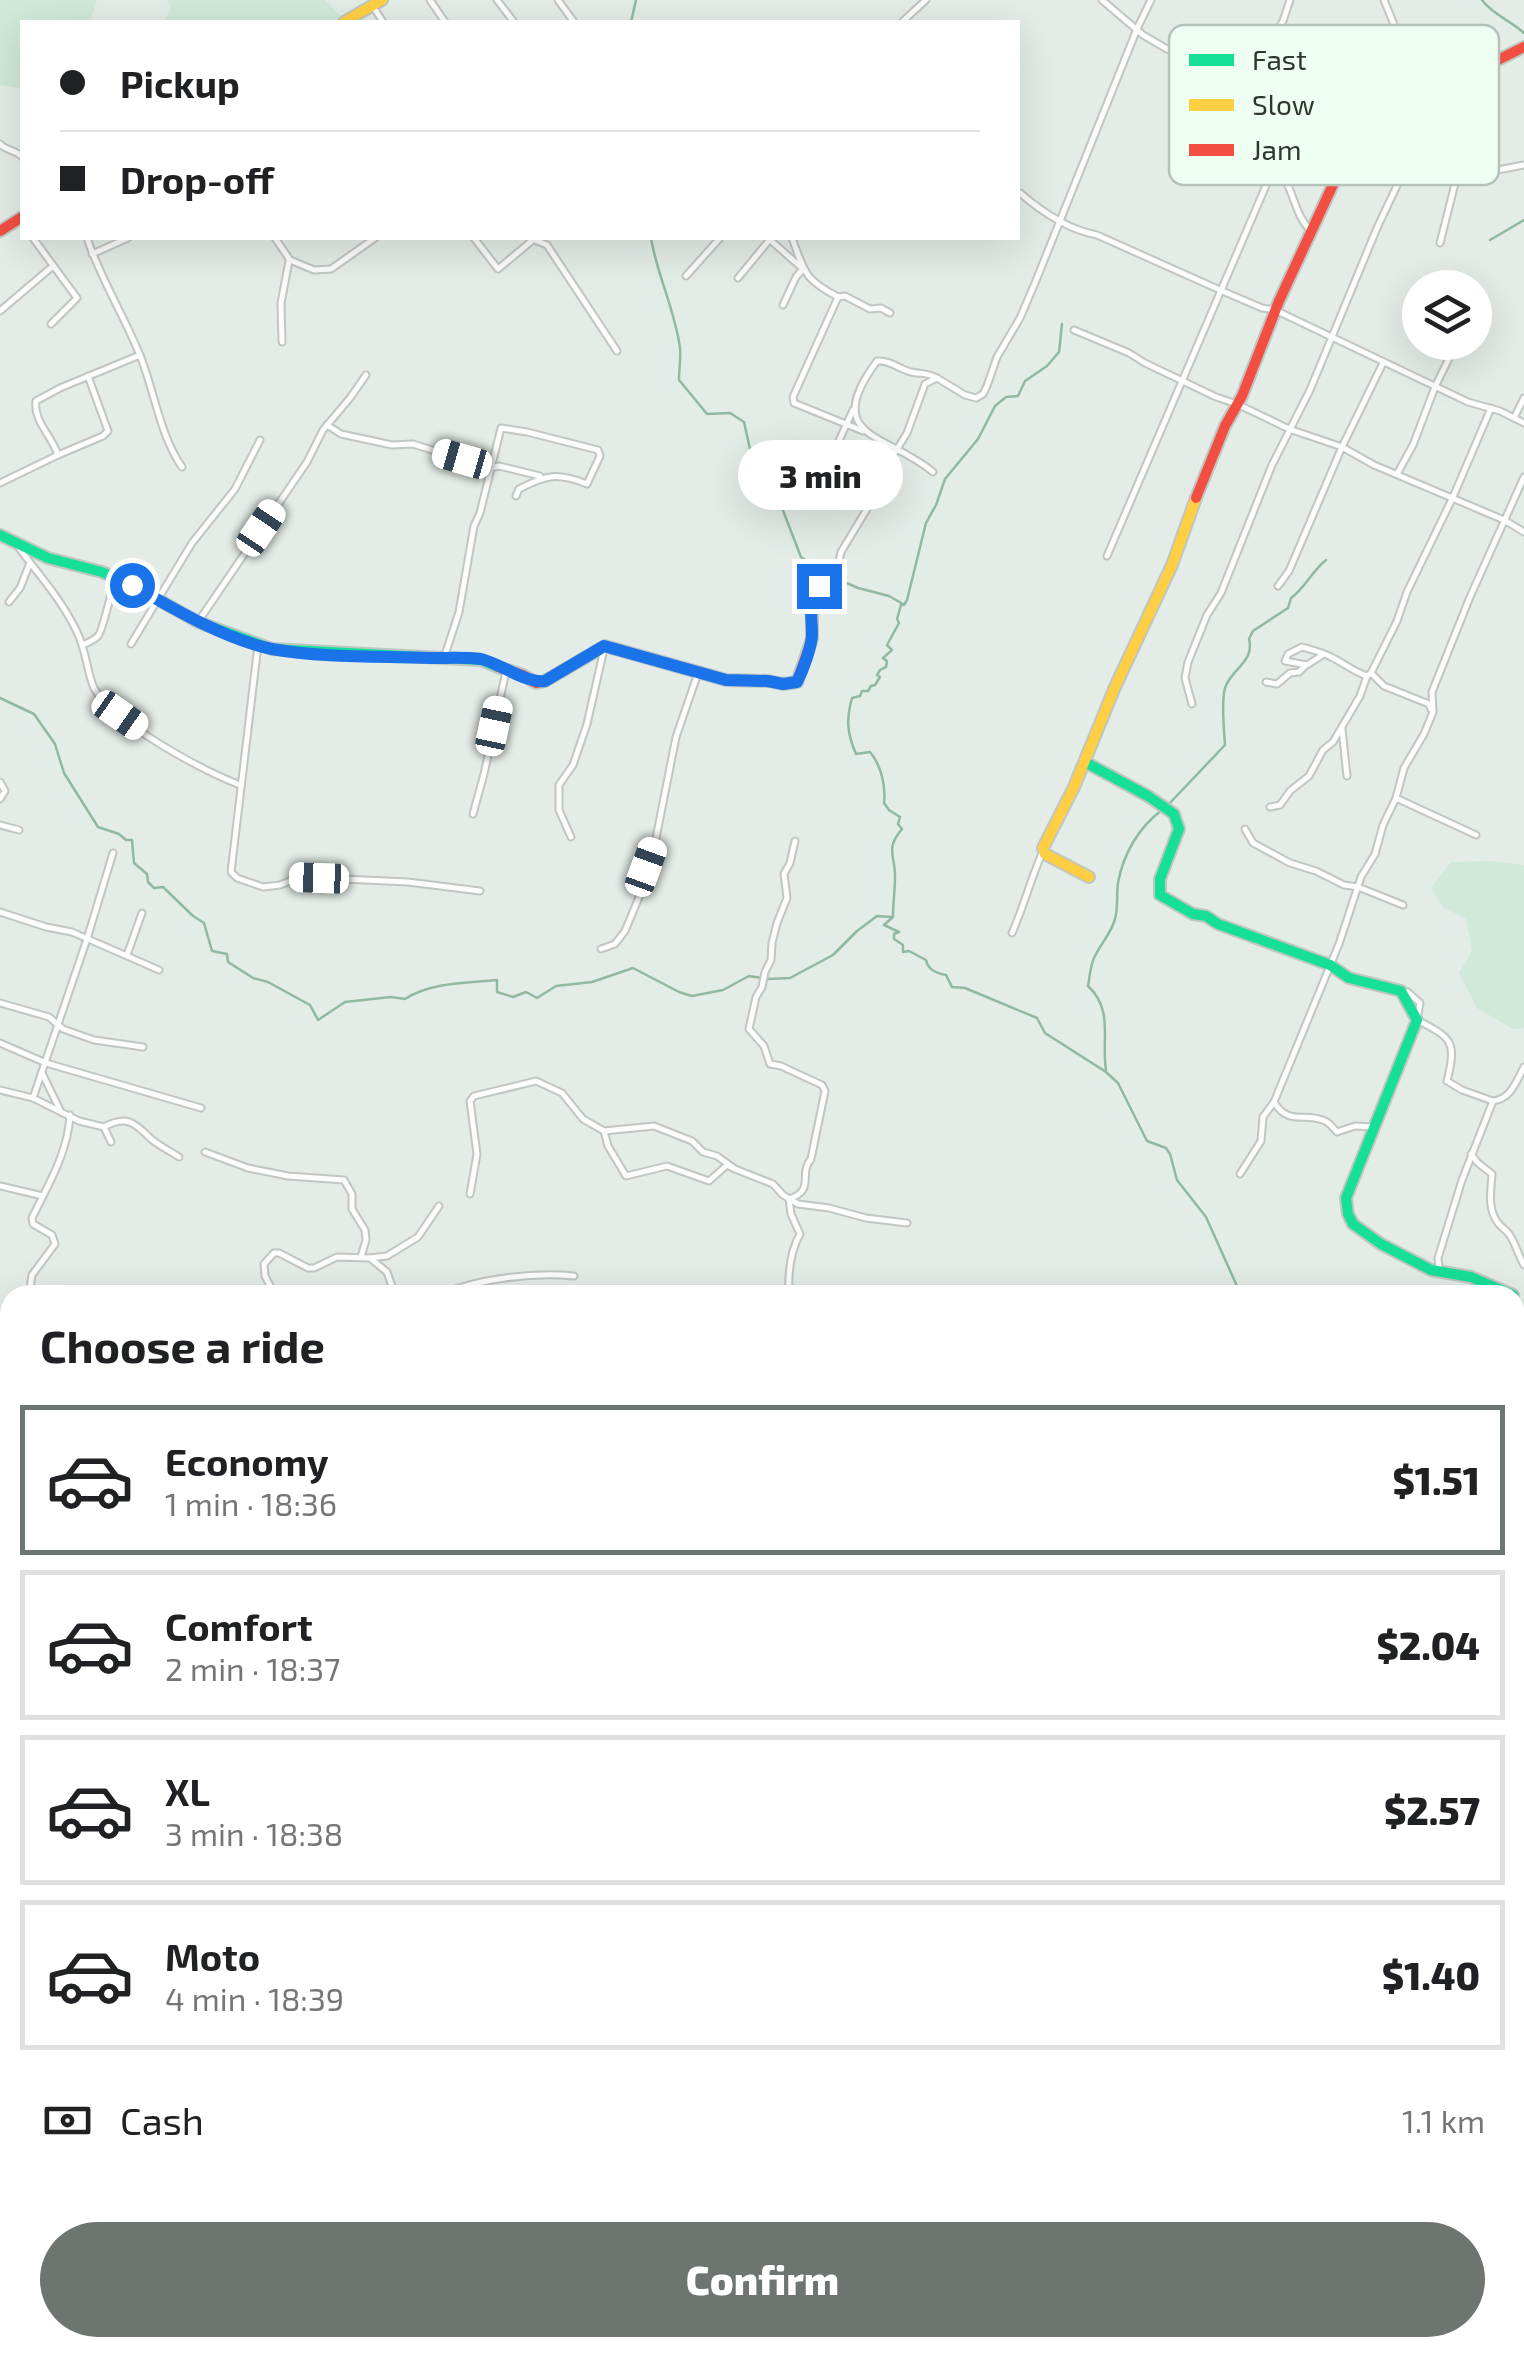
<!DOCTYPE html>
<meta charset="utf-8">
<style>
:root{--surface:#fff;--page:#f6f6f6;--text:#202124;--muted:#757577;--line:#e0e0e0;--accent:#6e7571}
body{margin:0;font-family:"Exo 2",sans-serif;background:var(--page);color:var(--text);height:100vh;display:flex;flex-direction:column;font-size:38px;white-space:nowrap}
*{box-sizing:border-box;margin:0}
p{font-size:32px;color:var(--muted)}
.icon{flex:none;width:55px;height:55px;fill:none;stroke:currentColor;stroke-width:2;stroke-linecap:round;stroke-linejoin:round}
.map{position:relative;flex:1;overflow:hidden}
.drawer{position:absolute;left:0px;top:1285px;width:1525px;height:1072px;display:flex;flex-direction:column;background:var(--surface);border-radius:30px 30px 0 0;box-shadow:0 10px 40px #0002}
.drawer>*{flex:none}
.banner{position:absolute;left:20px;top:20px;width:1000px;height:220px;border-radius:0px;box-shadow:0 10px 40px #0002;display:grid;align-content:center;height:220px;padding:0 40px;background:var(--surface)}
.tools{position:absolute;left:1402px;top:270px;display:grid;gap:20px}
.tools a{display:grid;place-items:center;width:90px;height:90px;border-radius:50%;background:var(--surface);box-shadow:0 10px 40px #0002;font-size:50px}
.end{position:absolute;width:45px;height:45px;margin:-22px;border:12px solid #1a73e8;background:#fff;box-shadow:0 0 0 5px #fff}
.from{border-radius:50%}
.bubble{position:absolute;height:70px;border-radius:35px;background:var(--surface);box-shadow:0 10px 40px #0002;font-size:32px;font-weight:800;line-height:70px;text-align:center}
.car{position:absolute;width:30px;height:60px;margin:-30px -15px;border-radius:12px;box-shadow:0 0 8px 2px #0007;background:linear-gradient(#fff 24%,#345 0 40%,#fff 0 76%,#345 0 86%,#fff 0)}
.banner b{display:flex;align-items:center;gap:35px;height:95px;font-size:38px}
.banner b+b{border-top:2px solid var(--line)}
.banner i{width:25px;height:25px;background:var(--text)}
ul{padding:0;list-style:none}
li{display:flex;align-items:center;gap:30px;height:150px;margin:0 20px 15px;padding:0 20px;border:5px solid var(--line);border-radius:0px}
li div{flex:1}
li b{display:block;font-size:38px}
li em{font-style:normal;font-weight:800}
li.selected{border-color:var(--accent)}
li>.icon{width:90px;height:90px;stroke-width:1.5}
h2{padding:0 40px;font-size:45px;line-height:120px}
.pay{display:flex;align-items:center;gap:25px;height:110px;padding:0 40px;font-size:38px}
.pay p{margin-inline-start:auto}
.cta{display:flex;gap:20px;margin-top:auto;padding:20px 40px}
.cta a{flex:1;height:115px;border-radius:60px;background:var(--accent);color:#fff;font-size:40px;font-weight:800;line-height:115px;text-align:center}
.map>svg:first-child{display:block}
.green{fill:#d0e9d9}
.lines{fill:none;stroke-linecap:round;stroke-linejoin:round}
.stream{stroke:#8fbaa0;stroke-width:2.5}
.street-casing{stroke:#c0c6c2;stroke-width:9}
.fast-casing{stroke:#c0c6c2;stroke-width:14}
.slow-casing{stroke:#c0c6c2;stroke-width:14}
.jam-casing{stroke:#c0c6c2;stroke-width:14}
.street{stroke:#fbfcfb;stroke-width:5}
.fast{stroke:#16e098;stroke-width:10}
.slow{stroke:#ffcf43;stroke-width:10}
.jam{stroke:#f24e42;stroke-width:10}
.route{stroke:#1a73e8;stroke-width:12}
.key{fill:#eefef3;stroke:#b5c2b9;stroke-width:2.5}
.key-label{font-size:28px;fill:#2f3531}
</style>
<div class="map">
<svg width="1524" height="2357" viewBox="0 0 1524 2357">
<rect width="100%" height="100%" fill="#e4ece7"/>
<g class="green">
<path d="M0 0H97L90 22H22V87L20 88 0 85Z"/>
<path d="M167 0H325L342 17 332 22H164L171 8Z"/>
<path d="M1490 861 1524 865V1028L1513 1029 1477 1008 1459 973 1472 951 1466 919 1443 907 1431 888 1451 862Z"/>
</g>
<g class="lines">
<g class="stream">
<path d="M1482 0C1493 15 1510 20 1524 33"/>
<path d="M631 22 636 0"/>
<path d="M651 238C657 275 675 310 680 348 681 358 679 370 679 380L707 414 730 413 744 422 757 481 782 508 801 557 822 572 858 588 889 596 903 604"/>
<path d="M1490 240 1524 220"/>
<path d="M1062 324 1059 352 1047 366 1025 381 1018 396 1006 397 995 406 978 439 945 479 936 505 926 523 907 600 904 605H901L897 619 899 623 887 645 892 650 883 658 887 661 886 667 880 670 877 675 880 677 875 685 871 686 868 691H862L860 696 852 698C846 720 847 733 856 754L870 752C881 765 886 786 884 803L889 810 900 817 898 824 902 829C885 849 895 855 895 876 895 890 893 903 893 917L884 925 899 932 894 934V939L903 945V952L909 951 926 960C928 970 936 973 946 975L952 987 965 988 1037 1018 1045 1033 1106 1072 1118 1083 1147 1141 1166 1148 1170 1154 1177 1180 1206 1217 1241 1295"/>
<path d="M0 698 34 714 55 744 64 773 98 827 119 834 126 840H132L134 863 147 874 148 882 154 888 163 887 193 916 204 923 212 951 227 954 228 962 253 978 268 982 310 1005 318 1020 345 1002 391 997 405 999C431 982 467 983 497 980V992L513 997 526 992 537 998 556 986 592 982 633 968 679 992 692 996 723 990 749 976 768 979 790 978 833 955 857 931 877 916 891 917"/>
<path d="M1168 805 1225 745C1224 729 1221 702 1225 688 1231 669 1255 662 1249 639L1253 631 1288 608 1291 598C1305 588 1312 571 1326 560"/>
<path d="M1106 1070C1101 1040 1114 1010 1088 986 1090 976 1090 965 1095 956 1101 944 1110 934 1114 922 1119 909 1116 896 1118 883 1123 854 1139 827 1162 810"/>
<path d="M1515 1867 1524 1871"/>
<path d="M0 1944 10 1937"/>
<path d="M805 2348 818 2356 828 2357"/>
</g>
<defs>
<g id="street">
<path d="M430 0 445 22"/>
<path d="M497 0 514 22"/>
<path d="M558 0 574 22"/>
<path d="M1102 0 1143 35 1167 49 1410 158 1467 176 1524 165"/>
<path d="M1384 0 1399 37 1432 91"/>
<path d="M374 8 383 22"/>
<path d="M902 22 926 0"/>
<path d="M1435 93 1459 144 1462 156 1440 243"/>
<path d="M0 144C6 151 17 150 22 157"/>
<path d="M1274 167C1294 182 1292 212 1310 230"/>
<path d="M1196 178 1215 177 1216 164 1255 88 1262 64 1275 34 1283 21 1290 0"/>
<path d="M1020 193C1042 212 1069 230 1097 235L1220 290 1262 308 1275 310 1468 402 1500 411 1524 423"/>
<path d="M33 238 77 298 51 324"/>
<path d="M87 238C101 280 125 317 141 358 155 394 160 435 182 467"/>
<path d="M275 238 290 260 314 270 331 269 375 238"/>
<path d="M474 238 498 269 534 239"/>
<path d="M768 238 803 269 796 277 783 305"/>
<path d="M792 238C805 273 804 279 838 297L845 296 870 309 881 308 890 313"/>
<path d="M535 240 547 245 617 351"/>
<path d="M92 254 128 238"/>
<path d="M686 276 720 238"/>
<path d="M738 278 771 238"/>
<path d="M838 297 793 397 794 403 863 431"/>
<path d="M0 311 53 266"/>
<path d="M1475 311 1480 303"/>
<path d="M1074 330 1129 353 1145 363 1216 397 1237 404 1289 429 1342 447 1374 465 1504 520 1524 532"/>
<path d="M282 342 281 303 289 261"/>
<path d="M1514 418 1524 398"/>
<path d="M327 425 341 434 392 445 413 444 490 468 499 466 540 476"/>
<path d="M58 455 103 436 108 431 88 376"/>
<path d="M933 472C886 433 820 438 877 361 891 360 898 369 911 372 924 375 923 371 937 378"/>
<path d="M1397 474 1413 445 1435 387 1457 342"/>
<path d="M781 476 790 473 795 467H802L832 456 853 410"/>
<path d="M0 483 58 455C52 436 33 421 36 401L60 388 140 355"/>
<path d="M844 496 869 505"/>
<path d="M19 548C39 575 61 599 76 630 86 648 87 673 94 688 113 723 202 770 240 785"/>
<path d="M1107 556 1274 167 1302 110"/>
<path d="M839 573 834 567 839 561 841 552 870 504 878 480 907 433 925 384 937 378 965 395 976 398 983 394 987 386 997 357 1020 318 1035 283 1137 29 1151 0"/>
<path d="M1278 586 1289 571 1342 447 1383 363"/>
<path d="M9 602 20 588 30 563"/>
<path d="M198 622 307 462 323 430 350 398 366 375"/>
<path d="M131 644 192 543 235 489 260 440"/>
<path d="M83 645C87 643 94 640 98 636 103 631 111 590 116 578"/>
<path d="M258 645 231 872 237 878 263 887 280 885 299 877 408 882 480 891"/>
<path d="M1324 654 1307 665 1285 661 1288 654 1302 647C1313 650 1325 653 1335 659 1346 665 1355 672 1367 676"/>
<path d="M444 658 459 612 474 526 480 513 501 428 527 432 598 450 600 456 587 484C557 472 546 475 519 489L516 496"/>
<path d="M1371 673 1384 686 1429 704 1431 709"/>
<path d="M1266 682 1277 684 1290 673 1299 672 1306 665"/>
<path d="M1192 704 1185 678 1188 662 1207 615 1221 593 1272 465 1310 390 1377 228 1410 158"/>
<path d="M1342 729 1347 776"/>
<path d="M0 782 5 791 0 799"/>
<path d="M1396 798 1476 835"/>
<path d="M1270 807 1280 805 1290 791 1309 776 1323 750 1333 742 1360 696 1367 676 1371 673 1397 621 1407 592 1453 497 1491 408"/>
<path d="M473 814 484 774 506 671"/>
<path d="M0 825 19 830"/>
<path d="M1245 829 1253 843 1290 863 1316 871 1344 885 1358 887 1403 905"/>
<path d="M571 837 559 810V785L573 765 587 724 604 649"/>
<path d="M0 912 46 927 72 932 159 970"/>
<path d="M1012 933C1024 906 1031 878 1043 851"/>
<path d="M601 949 615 944 625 931 642 890 645 867 656 838 676 737 698 673"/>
<path d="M127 955 142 913"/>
<path d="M1401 991 1408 992 1420 1003 1417 1020C1452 1038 1457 1041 1447 1081L1462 1090 1493 1101"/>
<path d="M0 1003 49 1017 63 1029 94 1040 143 1047"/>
<path d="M0 1043 46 1063 201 1108"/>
<path d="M42 1073 60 1110"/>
<path d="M0 1090 33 1098 79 1121 104 1127 111 1142"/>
<path d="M33 1098 87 939 113 853"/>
<path d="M1274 1102C1288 1126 1305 1112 1325 1121 1330 1123 1333 1128 1337 1132L1355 1126 1374 1127"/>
<path d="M104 1127C126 1115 134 1122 149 1137 157 1145 170 1151 179 1157"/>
<path d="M604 1131 654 1126 692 1141 703 1152 717 1156 735 1169 773 1184 783 1195 798 1204 829 1208 866 1218 907 1223"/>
<path d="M205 1152 248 1168 288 1176 344 1180 352 1194V1209L365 1230 366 1240 361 1257"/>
<path d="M1471 1154 1478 1163 1492 1174C1491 1191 1487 1208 1498 1223 1501 1227 1506 1230 1509 1234 1515 1242 1518 1255 1524 1265"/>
<path d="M1240 1174 1261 1141 1263 1117 1274 1102 1339 944 1361 877 1375 854 1383 825 1396 798 1404 768 1424 734 1433 712 1432 692 1470 597 1524 477"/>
<path d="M0 1186 43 1196"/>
<path d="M470 1194 477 1154 470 1101 474 1096 536 1081 562 1093 583 1119 604 1131 608 1146 626 1176 667 1166 709 1181 727 1165 735 1169"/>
<path d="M370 1258 387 1272 395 1295"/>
<path d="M1437 1269 1439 1268 1438 1258 1462 1180 1493 1101C1511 1099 1516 1082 1524 1067"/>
<path d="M29 1295 32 1275 55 1244 52 1235 33 1224 32 1218C48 1185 68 1153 70 1115"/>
<path d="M275 1295 265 1276 264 1264 274 1253H279L308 1268H314L337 1257 370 1258 387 1256 418 1237 439 1206"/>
<path d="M439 1295C477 1279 532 1272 574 1276"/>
<path d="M789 1295C788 1275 790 1252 800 1234L791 1214 789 1199C816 1190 798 1174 811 1159L825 1091 822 1085 781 1066 770 1064 764 1046 749 1029 756 997 762 987 765 972 771 960 772 943 777 923 787 898 784 874 790 863 795 841"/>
<path d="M1515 1468 1523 1452 1524 1437"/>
<path d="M0 1478 10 1484"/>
<path d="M872 2357 871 2351 874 2348"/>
</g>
<g id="fast">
<path d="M0 535 48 558 102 572 132 585 198 622 272 649 481 660 498 667"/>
<path d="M1085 762 1148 796 1174 814 1179 829 1160 879V895L1193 914 1206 916 1218 924 1330 965 1349 978 1401 991 1417 1020 1346 1198 1348 1214 1353 1224 1381 1244 1431 1270 1471 1277 1513 1295"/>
</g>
<g id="slow">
<path d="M344 22 382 0"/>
<path d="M1089 877 1045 854 1043 848 1074 787 1115 687 1172 565 1196 498"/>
</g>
<g id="jam">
<path d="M0 231 22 217"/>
<path d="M1196 498 1225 426 1242 396 1279 301 1350 148 1361 135 1384 117 1524 47"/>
<path d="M498 667 523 675 536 683 545 681 605 646 726 680 768 681 783 684 797 682 812 639V598L826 580"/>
</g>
</defs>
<use href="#street" class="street-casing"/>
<use href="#fast" class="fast-casing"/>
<use href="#slow" class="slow-casing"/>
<use href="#jam" class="jam-casing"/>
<use href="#street" class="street"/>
<use href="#fast" class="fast"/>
<use href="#slow" class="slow"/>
<use href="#jam" class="jam"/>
</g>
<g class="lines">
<path class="route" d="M132 585C172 608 226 640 272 649 321 658 384 656 434 658 449 658 466 657 481 659 499 663 527 684 545 681L604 646 726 680 768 681 783 684 797 682C803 670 812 646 812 634 812 610 807 609 819 586"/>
</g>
<rect x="1169" y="25" width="330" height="160" rx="15" class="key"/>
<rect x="1189" y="54" width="45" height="12" fill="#16e098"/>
<rect x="1189" y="99" width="45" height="12" fill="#ffcf43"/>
<rect x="1189" y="144" width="45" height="12" fill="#f24e42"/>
<g class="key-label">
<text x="1252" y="70">Fast</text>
<text x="1252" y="115">Slow</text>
<text x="1252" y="160">Jam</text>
</g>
</svg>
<div class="tools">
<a><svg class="icon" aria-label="layers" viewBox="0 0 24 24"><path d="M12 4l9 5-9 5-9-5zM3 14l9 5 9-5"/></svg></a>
</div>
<i class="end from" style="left:132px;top:585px"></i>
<i class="end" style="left:819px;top:586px"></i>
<div class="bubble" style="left:738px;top:440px;width:165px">3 min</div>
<i class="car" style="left:462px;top:459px;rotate:286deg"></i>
<i class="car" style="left:261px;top:528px;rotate:34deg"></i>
<i class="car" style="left:120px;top:715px;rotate:125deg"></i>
<i class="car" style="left:494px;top:726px;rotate:12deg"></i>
<i class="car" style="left:646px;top:867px;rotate:20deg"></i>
<i class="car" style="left:319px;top:878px;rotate:272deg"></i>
<div class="banner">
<b><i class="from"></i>Pickup</b>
<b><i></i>Drop-off</b>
</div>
<section class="drawer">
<h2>Choose a ride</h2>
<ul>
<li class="selected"><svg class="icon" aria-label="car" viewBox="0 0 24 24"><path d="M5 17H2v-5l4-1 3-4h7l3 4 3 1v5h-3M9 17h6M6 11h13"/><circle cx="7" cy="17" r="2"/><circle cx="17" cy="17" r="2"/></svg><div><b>Economy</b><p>1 min · 18:36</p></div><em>$1.51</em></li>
<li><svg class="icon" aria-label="car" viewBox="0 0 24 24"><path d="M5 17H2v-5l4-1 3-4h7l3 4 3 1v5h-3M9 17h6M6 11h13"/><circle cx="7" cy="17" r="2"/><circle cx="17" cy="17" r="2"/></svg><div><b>Comfort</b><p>2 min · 18:37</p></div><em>$2.04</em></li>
<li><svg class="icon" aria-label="car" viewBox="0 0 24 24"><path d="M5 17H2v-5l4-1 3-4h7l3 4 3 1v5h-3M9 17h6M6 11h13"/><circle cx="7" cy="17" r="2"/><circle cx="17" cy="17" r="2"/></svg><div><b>XL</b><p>3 min · 18:38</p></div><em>$2.57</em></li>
<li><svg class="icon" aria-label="car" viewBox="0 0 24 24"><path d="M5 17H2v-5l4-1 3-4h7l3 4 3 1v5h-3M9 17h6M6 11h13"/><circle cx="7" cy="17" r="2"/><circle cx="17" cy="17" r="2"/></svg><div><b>Moto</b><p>4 min · 18:39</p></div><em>$1.40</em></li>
</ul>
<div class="pay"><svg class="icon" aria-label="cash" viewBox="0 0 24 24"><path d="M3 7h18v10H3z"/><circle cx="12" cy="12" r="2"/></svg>Cash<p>1.1 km</p></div>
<div class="cta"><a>Confirm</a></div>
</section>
</div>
